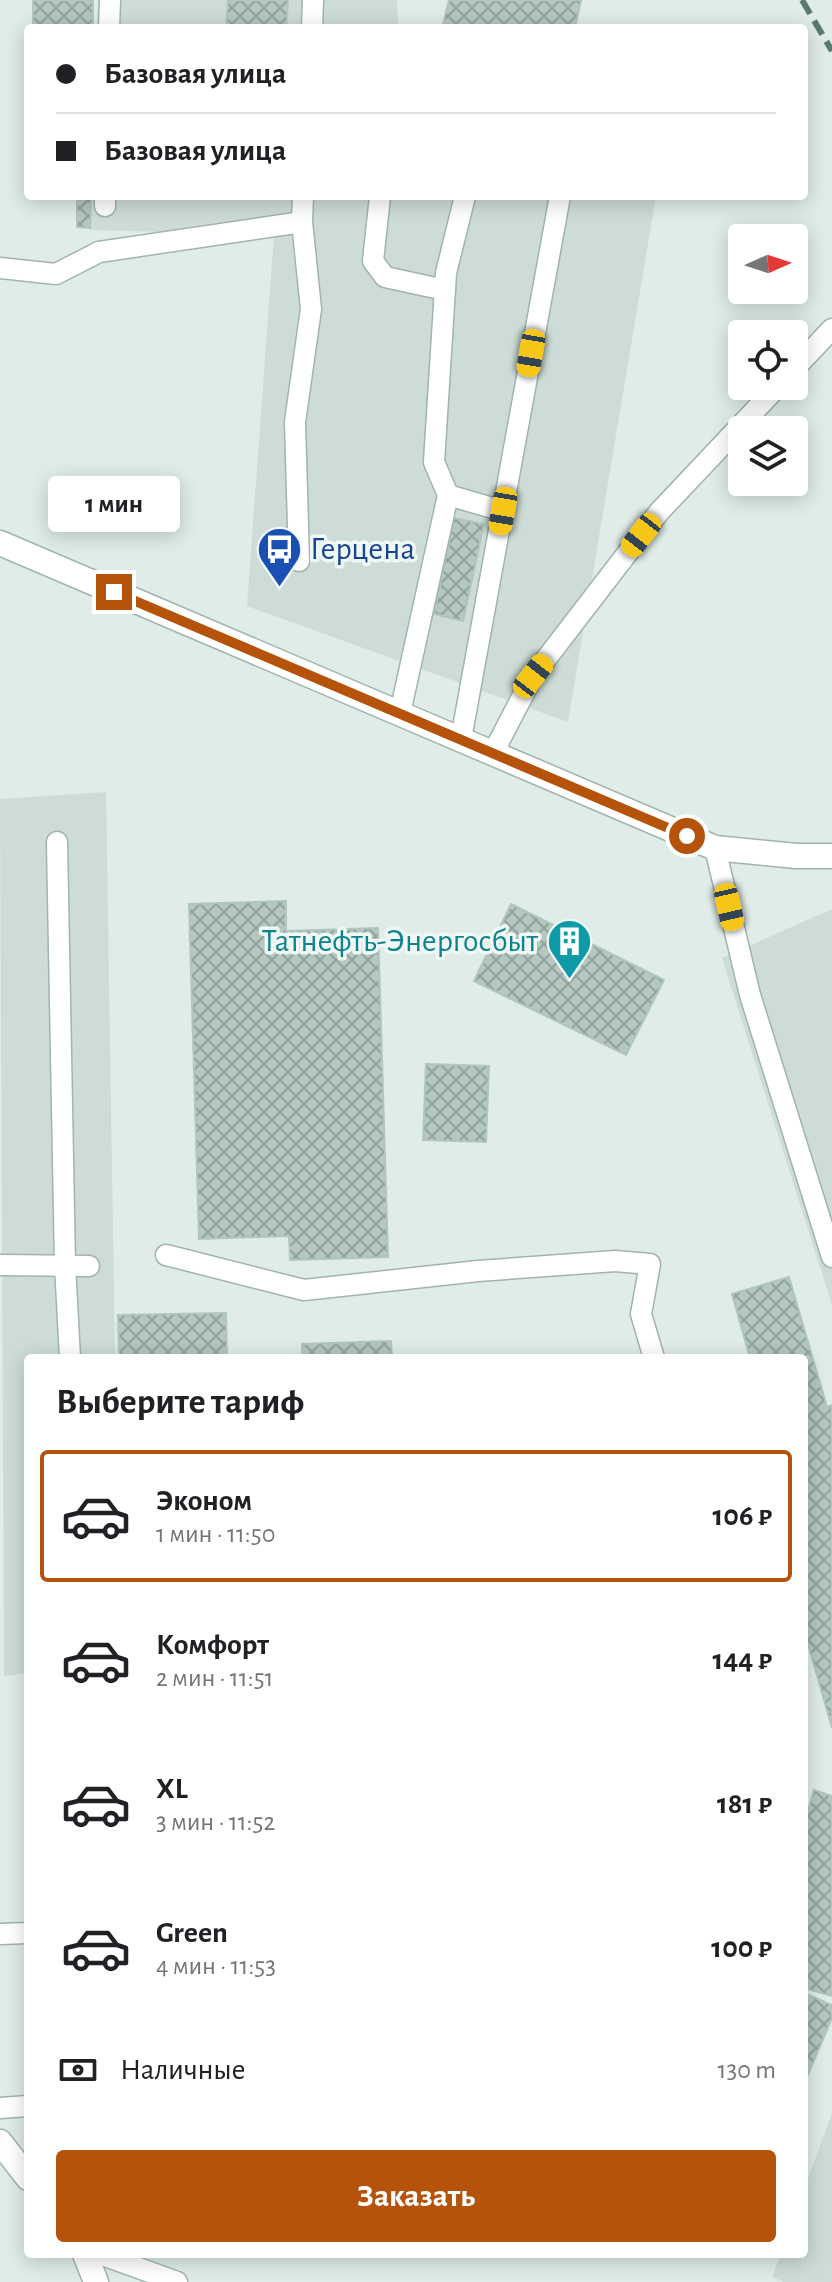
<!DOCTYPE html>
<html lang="ru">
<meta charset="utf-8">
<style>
:root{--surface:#fff;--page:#f2f2f2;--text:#202124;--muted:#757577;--line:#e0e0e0;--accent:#b45309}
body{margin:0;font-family:"Alegreya Sans",sans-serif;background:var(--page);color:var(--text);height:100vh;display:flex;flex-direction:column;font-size:30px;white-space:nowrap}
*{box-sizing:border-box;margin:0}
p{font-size:26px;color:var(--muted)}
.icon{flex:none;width:44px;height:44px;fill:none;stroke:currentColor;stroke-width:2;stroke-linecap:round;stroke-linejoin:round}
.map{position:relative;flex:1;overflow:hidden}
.drawer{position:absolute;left:24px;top:1354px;width:784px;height:904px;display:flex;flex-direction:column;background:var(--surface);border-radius:8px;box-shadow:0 4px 20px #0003}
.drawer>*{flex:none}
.guide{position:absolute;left:24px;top:24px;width:784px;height:176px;border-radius:8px;box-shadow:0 4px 20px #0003;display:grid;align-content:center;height:176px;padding:0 32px;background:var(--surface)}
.needle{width:52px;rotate:87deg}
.controls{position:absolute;left:728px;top:224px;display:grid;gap:16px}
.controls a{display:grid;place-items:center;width:80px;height:80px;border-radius:8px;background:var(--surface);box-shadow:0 4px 20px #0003;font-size:40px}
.end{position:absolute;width:36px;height:36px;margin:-18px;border:10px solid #b45309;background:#fff;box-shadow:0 0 0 4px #fff}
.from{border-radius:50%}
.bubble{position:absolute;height:56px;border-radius:8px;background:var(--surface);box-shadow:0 4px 20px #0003;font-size:26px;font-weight:700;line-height:56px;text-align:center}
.car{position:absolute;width:24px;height:48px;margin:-24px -12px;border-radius:10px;box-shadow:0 0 6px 2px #0007;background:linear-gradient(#f5c518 24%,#345 0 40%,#f5c518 0 76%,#345 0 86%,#f5c518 0)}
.guide b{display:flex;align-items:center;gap:28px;height:76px;font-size:30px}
.guide b+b{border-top:2px solid var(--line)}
.guide i{width:20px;height:20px;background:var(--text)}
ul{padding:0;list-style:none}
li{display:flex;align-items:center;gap:24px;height:132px;margin:0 16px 12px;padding:0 16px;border:4px solid transparent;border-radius:8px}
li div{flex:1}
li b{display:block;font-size:30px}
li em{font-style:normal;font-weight:700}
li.current{border-color:var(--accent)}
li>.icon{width:72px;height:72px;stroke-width:1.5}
h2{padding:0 32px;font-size:36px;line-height:96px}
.pay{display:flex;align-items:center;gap:20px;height:88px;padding:0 32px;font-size:30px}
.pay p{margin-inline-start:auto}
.primary-button{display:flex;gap:16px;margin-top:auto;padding:16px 32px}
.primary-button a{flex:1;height:92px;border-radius:8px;background:var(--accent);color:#fff;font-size:32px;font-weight:700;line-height:92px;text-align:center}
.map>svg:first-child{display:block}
.built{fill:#cddcd6}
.building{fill:url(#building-cross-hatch);stroke:#b0c6bf;stroke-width:2}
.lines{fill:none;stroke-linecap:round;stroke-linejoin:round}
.service-casing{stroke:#a1b4af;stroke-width:23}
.minor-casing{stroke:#a1b4af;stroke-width:27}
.tertiary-casing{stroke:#a1b4af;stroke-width:27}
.service{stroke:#fff;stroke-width:20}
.minor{stroke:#fff;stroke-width:24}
.tertiary{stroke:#fff;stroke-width:24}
.rail{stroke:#587a73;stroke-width:6;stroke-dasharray:16 8;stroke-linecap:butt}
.route{stroke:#b45309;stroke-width:10}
.labels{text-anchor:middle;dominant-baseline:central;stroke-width:7;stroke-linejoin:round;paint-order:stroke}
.transit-label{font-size:32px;fill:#164399;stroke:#eff8f4;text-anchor:start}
.culture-label{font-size:32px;fill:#0d838f;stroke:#eff8f4;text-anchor:end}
</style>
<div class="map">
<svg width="832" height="2282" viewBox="0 0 832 2282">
<defs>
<pattern id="building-cross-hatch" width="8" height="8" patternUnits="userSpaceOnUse" patternTransform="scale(2)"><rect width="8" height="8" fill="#b4c7c0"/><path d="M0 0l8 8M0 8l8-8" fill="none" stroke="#92a39d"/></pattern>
</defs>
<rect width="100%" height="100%" fill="#dfece7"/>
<g class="built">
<path d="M98 0H397L398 28H97Z"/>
<path d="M91 196H656L568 722 247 606 274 235 90 230Z"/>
<path d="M106 792 115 1358H28V1673L4 1676 0 799Z"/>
<path d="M832 909V1305L722 958Z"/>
<path d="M832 2113V2282H784L772 2277 781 2254H804V2190Z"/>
</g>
<g class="building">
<rect x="33" y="0" width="60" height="28"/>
<path d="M228 0H288L286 28H226Z"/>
<path d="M449 0H581L575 28H442Z"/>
<path d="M31 196H91L90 228 77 227V197Z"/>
<path d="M454 518 484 524 463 621 434 614Z"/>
<path d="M286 901V931L378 928 388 1257 290 1260 289 1236 199 1239 189 904Z"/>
<path d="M511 904 664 980 626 1055 474 981Z"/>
<path d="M426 1064 489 1066 486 1142 423 1140Z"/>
<path d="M789 1277 827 1407 832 1405V1728L804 1630V1358H750L732 1294Z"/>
<path d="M226 1313 227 1358H119L118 1315Z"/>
<path d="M391 1341 392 1358H302V1344Z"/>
<path d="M814 1790 832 1796V1996L804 1988V1825Z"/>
<path d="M804 1993 832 2005V2018L804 2084Z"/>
</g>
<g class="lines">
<defs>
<g id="service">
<path d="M109 28 110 0"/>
<path d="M312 28 313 0"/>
<path d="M380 196 373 261 385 277 445 290"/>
<path d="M105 206V196"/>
<path d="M0 268 56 274 99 252 302 222"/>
<path d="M794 369 832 329"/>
<path d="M448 495 503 511"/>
<path d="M299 561 295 422 311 309 302 222 303 196"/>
<path d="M400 713 448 495 434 462 446 273 465 196"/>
<path d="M461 739 560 196"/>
<path d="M493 753 533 676 659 512 778 386"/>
<path d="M57 842 65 1265 70 1358"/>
<path d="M715 848 750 995 832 1257"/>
<path d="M166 1255 304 1290 478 1271 615 1261 650 1264 641 1314 654 1358"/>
<path d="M0 1265 89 1266"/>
<path d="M0 1934 28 1933"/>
<path d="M0 2108 28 2106"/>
<path d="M100 2254 177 2282"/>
</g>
<g id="minor">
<path d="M0 2142 28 2178"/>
<path d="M85 2254 96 2282"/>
</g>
<path id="tertiary" d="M0 543 715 848 796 856H832"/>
</defs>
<use href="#service" class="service-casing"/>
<use href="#minor" class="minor-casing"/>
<use href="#tertiary" class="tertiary-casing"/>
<use href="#service" class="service"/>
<use href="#minor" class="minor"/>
<use href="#tertiary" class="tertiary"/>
<path class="rail" d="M802 0 832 51"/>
</g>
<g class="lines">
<path class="route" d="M114 592 687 836"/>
</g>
<defs>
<symbol id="bus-pin" viewBox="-11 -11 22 30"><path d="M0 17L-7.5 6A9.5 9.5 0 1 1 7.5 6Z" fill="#1a4fb4" stroke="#eff8f4"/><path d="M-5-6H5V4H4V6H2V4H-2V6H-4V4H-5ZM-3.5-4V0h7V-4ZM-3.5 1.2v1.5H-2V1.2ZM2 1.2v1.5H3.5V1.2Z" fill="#fff"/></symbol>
<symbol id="building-pin" viewBox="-11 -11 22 30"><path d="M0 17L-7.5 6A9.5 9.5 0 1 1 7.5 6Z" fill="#0f9aa8" stroke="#eff8f4"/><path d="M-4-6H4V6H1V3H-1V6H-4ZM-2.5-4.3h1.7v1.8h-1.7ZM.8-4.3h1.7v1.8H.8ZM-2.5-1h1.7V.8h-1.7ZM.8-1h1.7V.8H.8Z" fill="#fff"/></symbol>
</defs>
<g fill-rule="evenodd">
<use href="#bus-pin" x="254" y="524" width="51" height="69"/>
<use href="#building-pin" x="544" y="916" width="51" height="69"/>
</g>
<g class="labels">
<g class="transit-label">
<text x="310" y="549">Герцена</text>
</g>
<g class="culture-label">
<text x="538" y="941">Татнефть-Энергосбыт</text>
</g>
</g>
</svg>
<div class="controls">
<a><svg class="needle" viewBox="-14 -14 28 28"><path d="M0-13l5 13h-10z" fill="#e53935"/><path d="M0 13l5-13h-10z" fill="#757577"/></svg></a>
<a><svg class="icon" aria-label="locate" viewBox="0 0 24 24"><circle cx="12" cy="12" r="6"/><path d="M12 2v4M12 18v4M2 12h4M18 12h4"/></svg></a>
<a><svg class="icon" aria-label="layers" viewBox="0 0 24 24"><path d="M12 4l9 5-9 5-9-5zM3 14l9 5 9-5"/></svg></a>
</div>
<i class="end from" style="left:687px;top:836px"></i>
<i class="end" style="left:114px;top:592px"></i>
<div class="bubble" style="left:48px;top:476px;width:132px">1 мин</div>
<i class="car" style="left:531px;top:353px;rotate:190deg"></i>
<i class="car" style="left:503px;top:511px;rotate:190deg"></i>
<i class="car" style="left:641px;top:535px;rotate:218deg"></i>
<i class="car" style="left:533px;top:676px;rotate:38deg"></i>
<i class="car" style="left:729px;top:907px;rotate:167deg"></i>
<div class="guide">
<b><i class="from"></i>Базовая улица</b>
<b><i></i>Базовая улица</b>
</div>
<section class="drawer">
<h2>Выберите тариф</h2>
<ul>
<li class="current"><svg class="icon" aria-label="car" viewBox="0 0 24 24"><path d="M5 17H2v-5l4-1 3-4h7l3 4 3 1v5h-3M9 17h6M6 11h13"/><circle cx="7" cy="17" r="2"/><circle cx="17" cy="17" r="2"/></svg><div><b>Эконом</b><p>1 мин · 11:50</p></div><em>106 ₽</em></li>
<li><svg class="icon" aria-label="car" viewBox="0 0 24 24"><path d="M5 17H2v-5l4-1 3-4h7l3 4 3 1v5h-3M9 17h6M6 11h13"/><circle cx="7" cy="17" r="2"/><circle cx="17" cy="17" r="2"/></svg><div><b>Комфорт</b><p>2 мин · 11:51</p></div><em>144 ₽</em></li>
<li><svg class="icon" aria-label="car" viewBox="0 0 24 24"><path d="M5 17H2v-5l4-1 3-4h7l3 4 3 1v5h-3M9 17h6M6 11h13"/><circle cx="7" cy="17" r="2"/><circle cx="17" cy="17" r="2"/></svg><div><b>XL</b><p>3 мин · 11:52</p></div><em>181 ₽</em></li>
<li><svg class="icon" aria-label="car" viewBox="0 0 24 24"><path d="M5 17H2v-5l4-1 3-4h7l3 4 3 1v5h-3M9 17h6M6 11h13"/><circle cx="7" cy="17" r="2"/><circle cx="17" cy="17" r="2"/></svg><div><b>Green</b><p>4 мин · 11:53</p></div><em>100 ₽</em></li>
</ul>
<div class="pay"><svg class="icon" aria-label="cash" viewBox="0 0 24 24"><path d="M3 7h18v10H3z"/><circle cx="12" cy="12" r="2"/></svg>Наличные<p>130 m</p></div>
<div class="primary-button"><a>Заказать</a></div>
</section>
</div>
